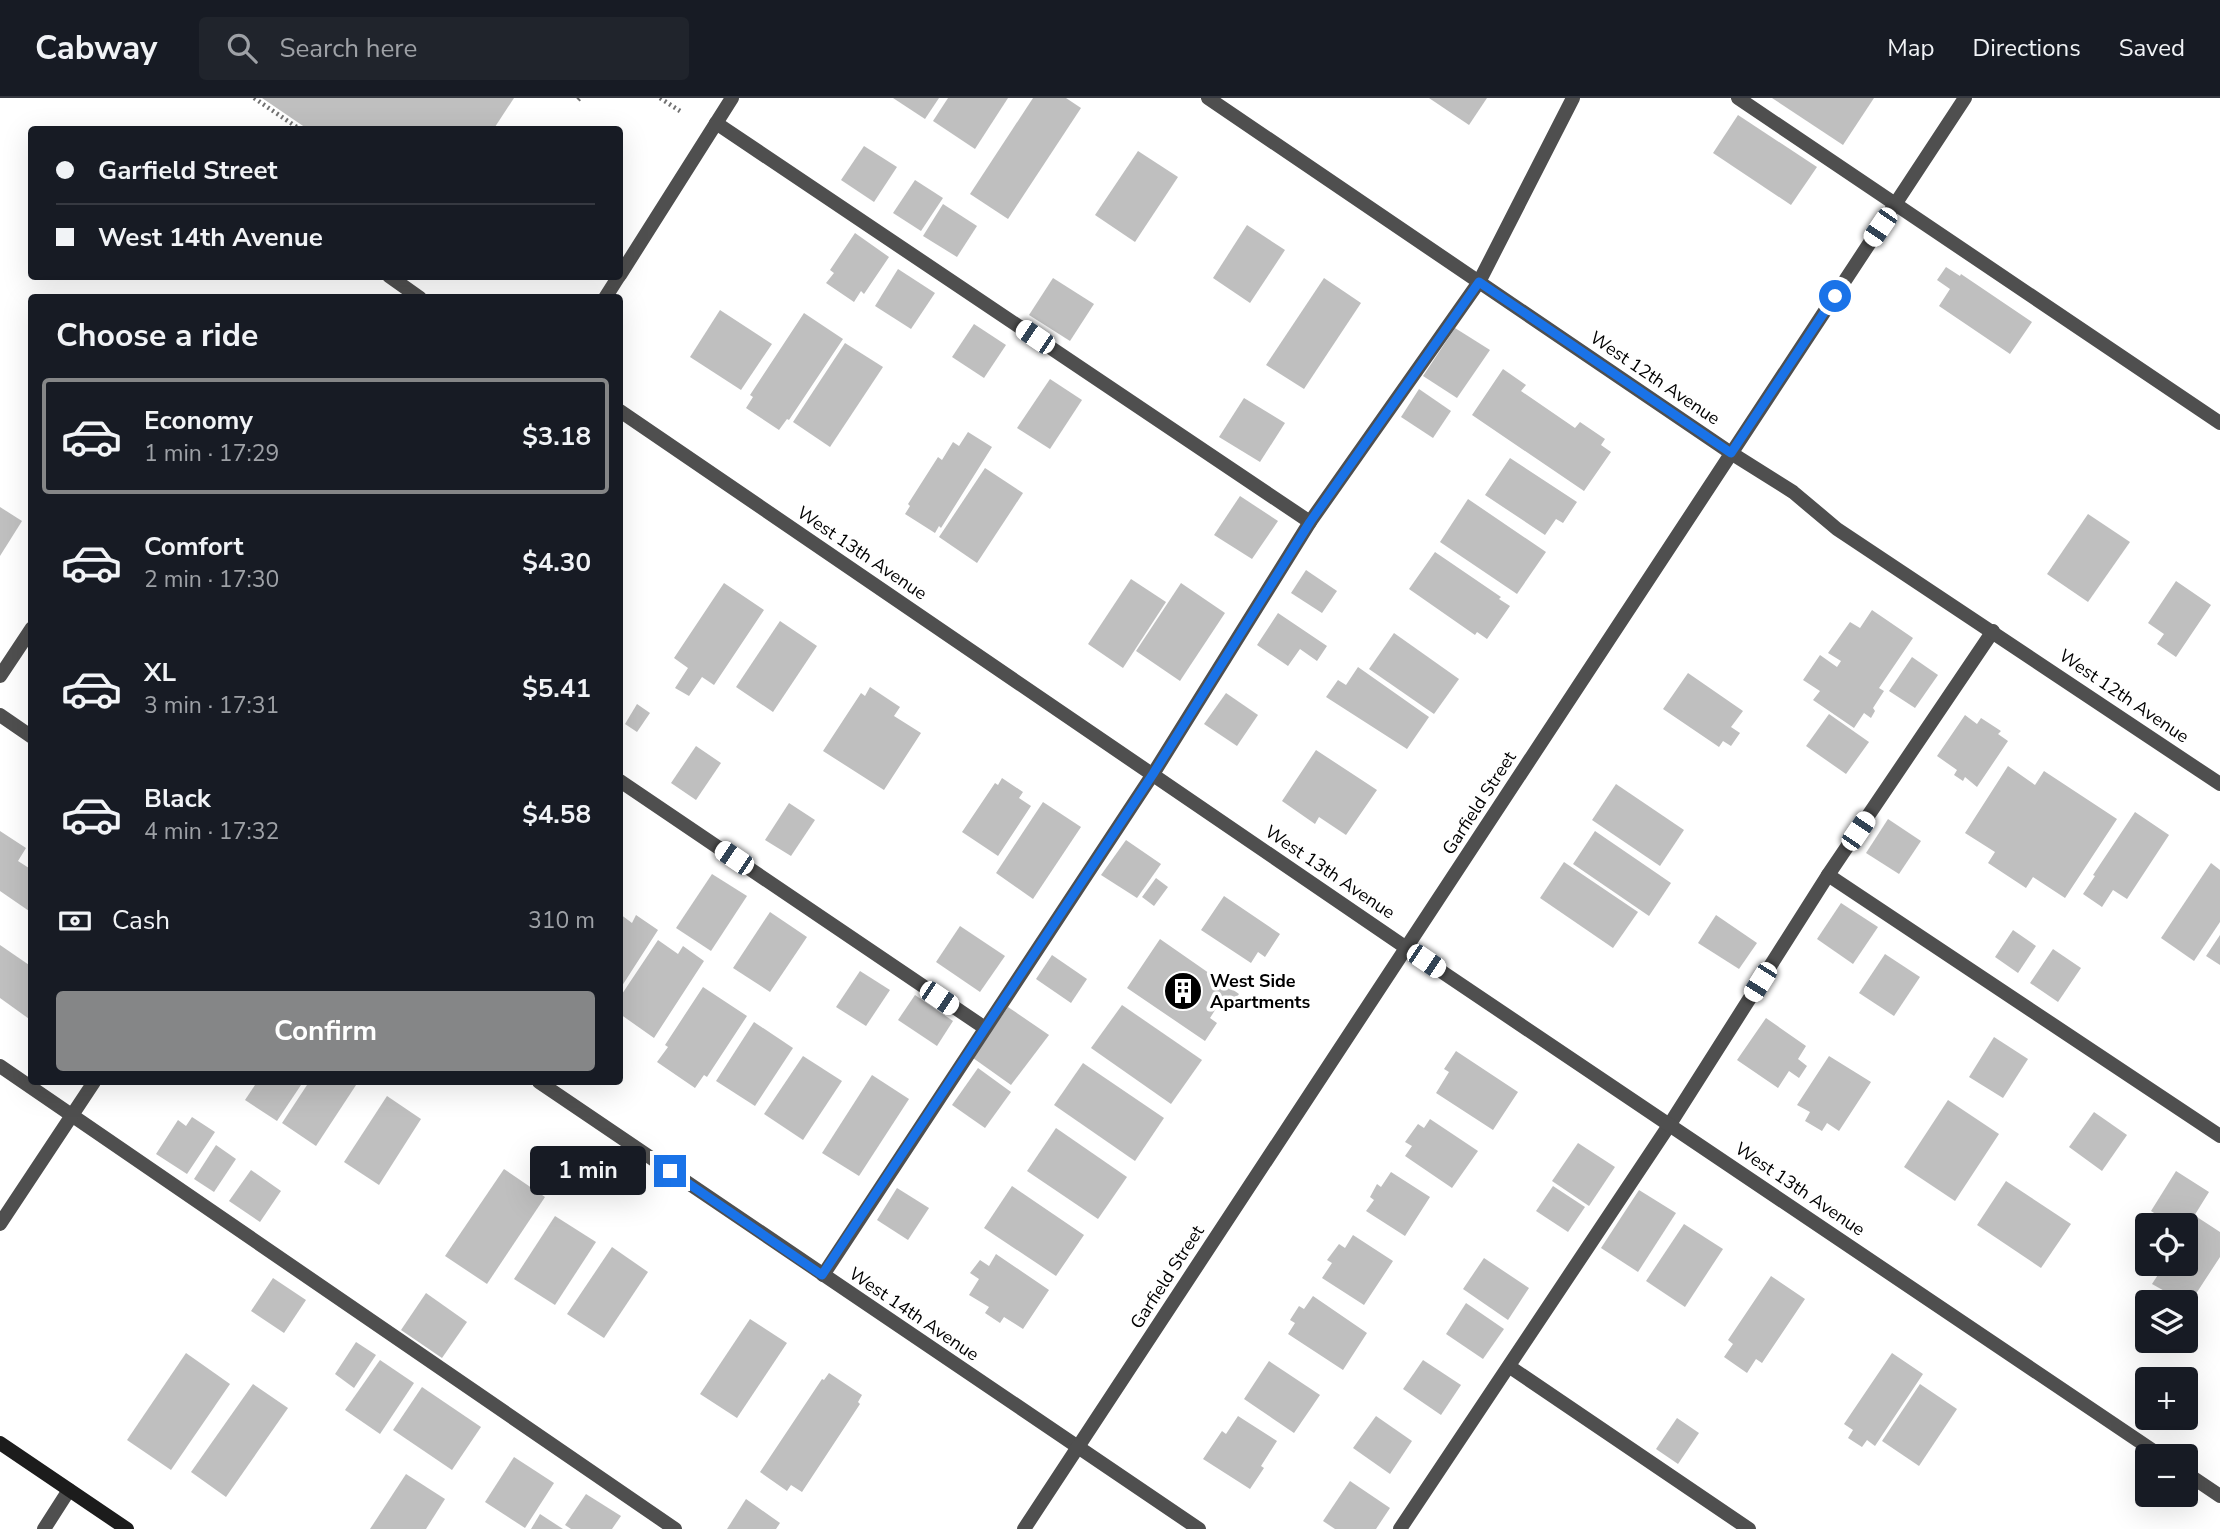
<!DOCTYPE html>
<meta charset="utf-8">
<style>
:root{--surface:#171b24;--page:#20242c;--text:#f1f3f6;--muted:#9ea1a6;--line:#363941;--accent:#858687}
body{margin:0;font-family:"Nunito Sans",sans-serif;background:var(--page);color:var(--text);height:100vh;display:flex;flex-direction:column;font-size:26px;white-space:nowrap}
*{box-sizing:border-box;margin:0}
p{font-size:23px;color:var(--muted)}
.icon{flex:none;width:38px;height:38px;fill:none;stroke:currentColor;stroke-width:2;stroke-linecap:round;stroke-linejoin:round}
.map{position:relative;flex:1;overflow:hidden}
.details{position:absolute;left:28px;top:196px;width:595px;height:791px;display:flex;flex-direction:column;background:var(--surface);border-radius:7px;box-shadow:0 7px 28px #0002}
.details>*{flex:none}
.top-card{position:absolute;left:28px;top:28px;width:595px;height:154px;border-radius:7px;box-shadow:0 7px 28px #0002;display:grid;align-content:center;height:154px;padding:0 28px;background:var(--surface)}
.buttons{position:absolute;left:2135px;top:1115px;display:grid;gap:14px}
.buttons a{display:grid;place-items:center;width:63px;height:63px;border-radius:7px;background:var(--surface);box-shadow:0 7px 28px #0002;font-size:35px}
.end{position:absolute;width:32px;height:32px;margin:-16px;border:9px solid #1a73e8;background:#fff;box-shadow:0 0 0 4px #fff}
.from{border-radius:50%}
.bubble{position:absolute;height:49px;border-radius:7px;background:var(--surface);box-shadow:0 7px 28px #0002;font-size:23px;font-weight:700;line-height:49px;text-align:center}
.car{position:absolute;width:21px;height:42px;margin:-21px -10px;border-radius:9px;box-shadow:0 0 5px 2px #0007;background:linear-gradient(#fff 24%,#345 0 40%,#fff 0 76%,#345 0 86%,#fff 0)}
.top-card b{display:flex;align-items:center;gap:24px;height:66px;font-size:26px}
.top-card b+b{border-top:2px solid var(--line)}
.top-card i{width:18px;height:18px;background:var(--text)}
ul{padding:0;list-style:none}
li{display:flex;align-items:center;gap:21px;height:116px;margin:0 14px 10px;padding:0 14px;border:4px solid transparent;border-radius:7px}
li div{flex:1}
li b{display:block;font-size:26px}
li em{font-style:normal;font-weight:700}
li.current{border-color:var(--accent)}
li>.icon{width:63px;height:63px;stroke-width:1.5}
h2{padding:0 28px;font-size:32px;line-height:84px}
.pay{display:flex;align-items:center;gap:18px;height:77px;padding:0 28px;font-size:26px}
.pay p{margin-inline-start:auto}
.action{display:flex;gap:14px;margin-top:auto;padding:14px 28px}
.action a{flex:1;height:80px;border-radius:7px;background:var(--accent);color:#fff;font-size:28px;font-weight:700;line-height:80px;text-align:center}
header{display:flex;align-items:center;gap:42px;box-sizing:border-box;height:98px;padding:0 35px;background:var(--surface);border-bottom:2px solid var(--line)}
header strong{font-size:33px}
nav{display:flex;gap:38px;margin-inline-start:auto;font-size:24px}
.search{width:490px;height:63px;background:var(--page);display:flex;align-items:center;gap:18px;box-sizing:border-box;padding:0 24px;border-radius:7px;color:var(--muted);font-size:26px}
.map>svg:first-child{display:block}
.building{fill:#bfbfbf}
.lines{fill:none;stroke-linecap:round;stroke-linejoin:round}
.path{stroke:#717171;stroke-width:4.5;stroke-dasharray:2 3.5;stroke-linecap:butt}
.service{stroke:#4f4f4f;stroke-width:14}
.minor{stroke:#4f4f4f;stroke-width:14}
.secondary{stroke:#1c1c1c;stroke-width:14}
.route{stroke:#1a73e8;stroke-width:9}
.labels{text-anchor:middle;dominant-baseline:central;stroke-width:7;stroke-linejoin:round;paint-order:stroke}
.street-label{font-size:18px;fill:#000;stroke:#fff}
.poi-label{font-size:18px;font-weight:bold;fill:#000;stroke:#fff;text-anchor:start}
</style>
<header>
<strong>Cabway</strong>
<div class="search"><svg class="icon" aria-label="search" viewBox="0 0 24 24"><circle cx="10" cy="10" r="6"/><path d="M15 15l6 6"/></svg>Search here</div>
<nav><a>Map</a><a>Directions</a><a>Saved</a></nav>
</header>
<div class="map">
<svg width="2220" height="1431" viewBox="0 0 2220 1431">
<rect width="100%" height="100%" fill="#fff"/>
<g class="building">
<path d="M262 0H514L493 32H309Z"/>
<path d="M893 0H939L925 21Z"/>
<path d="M948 0H1008L975 51 933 23Z"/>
<path d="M1033 0H1066L1081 10 1008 121 970 96Z"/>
<path d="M1429 0H1487L1469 27Z"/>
<path d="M1772 0H1874L1843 47Z"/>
<path d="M1738 17 1817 69 1791 107 1713 55Z"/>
<path d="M864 48 897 69 874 104 841 82Z"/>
<path d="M1138 53 1178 79 1135 144 1095 117Z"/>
<path d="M915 82 943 100 921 133 893 115Z"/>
<path d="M943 106 977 128 957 159 923 138Z"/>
<path d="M1247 127 1285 152 1250 205 1213 180Z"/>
<path d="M855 135 889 159 864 196 861 193 854 204 826 185 834 175 830 172Z"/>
<path d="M1946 169 1960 178 1961 176 2032 224 2010 256 1939 208 1950 191 1937 182Z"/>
<path d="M898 171 935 195 911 231 875 208Z"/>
<path d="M1053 180 1094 206 1070 243 1029 217Z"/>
<path d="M1324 180 1361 205 1304 291 1266 267Z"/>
<path d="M720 212 772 246 741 292 690 259Z"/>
<path d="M804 215 843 241 789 322 787 321 779 332 746 310 753 299 750 297Z"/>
<path d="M974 226 1006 247 984 280 952 259Z"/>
<path d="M1455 230 1490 252 1457 300 1423 278Z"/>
<path d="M845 245 883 269 830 349 793 324Z"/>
<path d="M1503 271 1526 287 1521 293 1575 330 1580 324 1605 341 1601 347 1611 354 1584 393 1472 317Z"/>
<path d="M1050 281 1082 302 1050 351 1017 330Z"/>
<path d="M1419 291 1451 313 1433 340 1401 319Z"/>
<path d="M1244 300 1285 325 1260 364 1219 339Z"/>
<path d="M968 334 992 349 941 430 939 428 935 435 905 416 910 408 908 406 938 359 942 362 953 344 959 348Z"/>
<path d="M1510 360 1577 404 1563 425 1556 421 1545 437 1485 397Z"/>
<path d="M985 370 1023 395 977 465 939 439Z"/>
<path d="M1240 398 1278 423 1252 461 1214 437Z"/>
<path d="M1468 401 1546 454 1517 496 1440 444Z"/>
<path d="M0 409 22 423 0 458Z"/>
<path d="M2088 416 2130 444 2088 504 2047 476Z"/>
<path d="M1435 454 1501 499 1499 501 1510 508 1487 541 1477 534 1475 537 1409 491Z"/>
<path d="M1306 472 1337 493 1322 515 1291 495Z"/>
<path d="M1131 481 1166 504 1123 570 1088 546Z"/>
<path d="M2176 483 2211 507 2176 559 2157 546 2164 536 2148 525Z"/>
<path d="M724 485 764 512 714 587 702 579 689 598 675 590 688 570 674 560Z"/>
<path d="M1181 485 1225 515 1180 583 1136 553Z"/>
<path d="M1872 512 1913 540 1879 590 1884 593 1873 610 1875 613 1871 620 1864 615 1854 630 1813 602 1820 593 1803 582 1820 557 1837 569 1841 563 1828 555 1850 524 1860 530Z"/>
<path d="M1278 515 1327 548 1317 563 1300 551 1288 568 1257 547Z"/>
<path d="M780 523 817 548 773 614 736 589Z"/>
<path d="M1394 535 1459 581 1434 616 1369 571Z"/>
<path d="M1912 559 1938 577 1915 610 1889 593Z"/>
<path d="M1358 569 1429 619 1407 651 1326 599 1338 582 1346 587Z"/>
<path d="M1688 575 1743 613 1731 629 1740 635 1731 648 1723 643 1719 649 1663 611Z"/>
<path d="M870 589 900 609 894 618 921 635 884 692 823 653 861 595 865 598Z"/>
<path d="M1226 595 1258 617 1237 648 1204 626Z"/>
<path d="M637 606 650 615 637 634 625 626Z"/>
<path d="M1829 616 1869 644 1846 676 1806 648Z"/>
<path d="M1965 617 1977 626 1981 620 2001 633 1998 636 2008 643 1977 689 1965 679 1963 683 1954 677 1957 672 1937 658Z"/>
<path d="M696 648 721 665 696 702 671 685Z"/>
<path d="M1316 652 1377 692 1346 737 1319 719 1315 726 1282 703Z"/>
<path d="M2008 668 2035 687 2044 673 2117 721 2065 800 2033 779 2026 790 1988 765 1995 754 1965 735Z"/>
<path d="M1002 680 1023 694 1019 700 1031 708 998 758 962 734 995 685 998 687Z"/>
<path d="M1616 686 1684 732 1660 768 1592 722Z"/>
<path d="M1043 704 1081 729 1033 801 996 775Z"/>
<path d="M789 705 815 722 791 758 765 742Z"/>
<path d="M2135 714 2169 737 2127 801 2113 792 2102 809 2083 796 2095 778 2093 777Z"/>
<path d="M1888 721 1921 743 1899 776 1866 755Z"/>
<path d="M0 733 26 750 18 763 32 772V815L0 793Z"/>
<path d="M1595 733 1671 785 1649 818 1573 766Z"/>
<path d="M1126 742 1161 766 1137 800 1101 777Z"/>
<path d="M1564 764 1638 814 1613 850 1540 800Z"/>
<path d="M2211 765 2220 772V824L2194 863 2161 840Z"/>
<path d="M712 776 747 798 711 853 676 830Z"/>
<path d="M1156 780 1168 789 1154 808 1142 799Z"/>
<path d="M1224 798 1280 836 1265 859 1258 854 1251 865 1201 832Z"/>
<path d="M1841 805 1878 829 1853 866 1817 841Z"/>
<path d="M770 814 807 839 770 894 733 870Z"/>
<path d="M620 816 632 825 636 817 658 832 620 891Z"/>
<path d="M1716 817 1757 845 1739 871 1698 845Z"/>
<path d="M960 828 1005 858 980 894 936 864Z"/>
<path d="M2013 832 2036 848 2018 875 1995 859Z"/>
<path d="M2220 837V867L2206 858Z"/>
<path d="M1160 841 1239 896 1226 915 1217 909 1210 920 1217 925 1205 943 1127 890Z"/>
<path d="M658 842 678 856 683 848 704 863 654 940 620 916V899Z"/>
<path d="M0 847 32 869V923L0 900Z"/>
<path d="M2053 851 2081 870 2058 904 2030 885Z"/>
<path d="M1885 856 1920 879 1894 918 1859 895Z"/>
<path d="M1052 857 1087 881 1071 905 1036 881Z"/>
<path d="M860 873 890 892 866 928 836 909Z"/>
<path d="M703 889 747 918 707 979 704 977 695 990 657 964 668 949 665 947Z"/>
<path d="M915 897 953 923 937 948 898 922Z"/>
<path d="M1122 907 1202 962 1171 1006 1091 950Z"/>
<path d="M1008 909 1049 937 1011 987 973 960Z"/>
<path d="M1766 920 1806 948 1798 961 1807 968 1799 980 1789 973 1778 990 1737 962Z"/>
<path d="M754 924 793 950 755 1008 716 983Z"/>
<path d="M1994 939 2028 961 2003 1000 1969 979Z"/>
<path d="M1456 953 1518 994 1493 1032 1436 995 1449 974 1444 971Z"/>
<path d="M803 958 842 983 803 1042 764 1016Z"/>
<path d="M1829 958 1871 984 1839 1033 1827 1025 1822 1033 1805 1023 1810 1014 1797 1007Z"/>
<path d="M1083 965 1164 1020 1135 1063 1054 1007Z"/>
<path d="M978 970 1011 994 985 1030 952 1007Z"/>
<path d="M872 977 909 1001 859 1078 822 1055Z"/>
<path d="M257 984H303L277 1023 245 1002Z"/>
<path d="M309 984H358L316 1048 282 1025Z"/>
<path d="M387 998 421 1021 379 1087 344 1064Z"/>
<path d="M1948 1002 1999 1036 1955 1103 1904 1069Z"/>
<path d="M2094 1014 2127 1037 2102 1073 2069 1049Z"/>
<path d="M192 1019 215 1034 187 1076 156 1056 178 1022 186 1028Z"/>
<path d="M1430 1021 1478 1053 1452 1090 1405 1058 1412 1048 1405 1044 1418 1026 1424 1030Z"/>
<path d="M1056 1030 1127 1079 1098 1121 1027 1073Z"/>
<path d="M1578 1045 1615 1069 1589 1108 1552 1083Z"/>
<path d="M216 1047 236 1061 214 1094 194 1081Z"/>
<path d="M504 1071 545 1099 487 1186 445 1158Z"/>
<path d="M251 1072 281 1093 260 1124 229 1103Z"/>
<path d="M2176 1073 2209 1094 2186 1131V1127H2173L2151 1113Z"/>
<path d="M1391 1074 1430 1099 1405 1138 1366 1113 1374 1102 1370 1099 1377 1086 1381 1089Z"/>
<path d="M2006 1083 2071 1126 2041 1170 1977 1127Z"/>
<path d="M1012 1088 1084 1137 1056 1178 984 1130Z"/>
<path d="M1553 1088 1585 1109 1568 1134 1536 1113Z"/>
<path d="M897 1090 929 1110 908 1142 877 1122Z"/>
<path d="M1639 1092 1676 1115 1638 1174 1601 1150Z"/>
<path d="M555 1118 596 1144 555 1207 514 1181Z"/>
<path d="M2197 1119 2220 1134V1159L2186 1211V1204H2167L2163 1202 2168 1195 2152 1186 2165 1166H2186V1135Z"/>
<path d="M1684 1126 1723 1151 1685 1209 1646 1183Z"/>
<path d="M1353 1137 1393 1163 1364 1207 1322 1180 1332 1165 1327 1162 1339 1146 1345 1150Z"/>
<path d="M612 1149 648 1174 604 1240 567 1216Z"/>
<path d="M996 1156 1049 1192 1023 1231 1004 1219 1000 1225 985 1215 989 1209 969 1197 979 1181 970 1175 980 1162 989 1168Z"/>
<path d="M1484 1160 1529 1190 1508 1222 1463 1191Z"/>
<path d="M1771 1178 1805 1201 1762 1265 1756 1261 1747 1275 1724 1259 1733 1246 1728 1242Z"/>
<path d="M273 1180 306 1202 284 1235 251 1213Z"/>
<path d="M426 1195 467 1224 442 1260 401 1232Z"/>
<path d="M1313 1198 1367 1235 1343 1272 1288 1236 1295 1225 1290 1222 1299 1208 1304 1211Z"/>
<path d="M1466 1205 1504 1231 1483 1261 1446 1236Z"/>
<path d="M750 1221 787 1245 737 1320 700 1296Z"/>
<path d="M356 1244 376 1257 354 1290 335 1276Z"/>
<path d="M186 1255 230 1286 171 1372 127 1342Z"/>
<path d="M1892 1255 1923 1276 1875 1348 1867 1342 1862 1349 1848 1340 1853 1332 1844 1326Z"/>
<path d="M380 1262 414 1285 380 1336 345 1312Z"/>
<path d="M1423 1262 1461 1287 1441 1317 1403 1291Z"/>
<path d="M1269 1263 1320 1297 1294 1335 1244 1301Z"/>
<path d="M829 1275 862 1297 858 1304 860 1306 802 1394 791 1387 787 1393 760 1374 822 1281 824 1282Z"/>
<path d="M253 1286 288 1310 226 1399 191 1374Z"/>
<path d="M1920 1286 1957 1311 1919 1368 1882 1343Z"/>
<path d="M422 1289 481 1329 452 1372 393 1332Z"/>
<path d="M1238 1318 1277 1343 1261 1368 1264 1370 1250 1391 1203 1361 1222 1333 1226 1336Z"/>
<path d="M1376 1318 1412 1343 1390 1376 1353 1350Z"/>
<path d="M1677 1320 1699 1335 1678 1366 1656 1351Z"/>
<path d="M514 1359 554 1385 525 1430 485 1404Z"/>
<path d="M406 1376 445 1401 426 1431H370Z"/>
<path d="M1350 1383 1390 1410 1376 1431H1335L1323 1423Z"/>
<path d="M586 1396 621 1418 612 1431H571L565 1427Z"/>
<path d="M746 1401 780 1425 776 1431H727Z"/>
<path d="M540 1416 563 1431H531Z"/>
</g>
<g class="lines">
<g class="path">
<path d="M254 0 301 32"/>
<path d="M660 0 680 13"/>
<path d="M578 2 580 0"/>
</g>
<g class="service">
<path d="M1738 0 2220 325"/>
<path d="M716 25 1310 424"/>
<path d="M389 178 420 200"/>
<path d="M0 578 32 530"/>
<path d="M620 683 985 930"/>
<path d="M1828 777 2220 1038"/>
<path d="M0 968 675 1431"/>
<path d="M823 1177 1153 676 1310 424 1479 184 1573 0"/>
<path d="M1510 1269 1749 1431"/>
<path d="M1400 1431 1670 1026 1828 777 1993 533"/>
</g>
<g class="minor">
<path d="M1208 0 1731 355 1793 394 1837 431 2220 686"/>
<path d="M620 177 732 0"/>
<path d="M605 200 619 178"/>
<path d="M620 313 1408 851 2161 1358"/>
<path d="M0 617 32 639"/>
<path d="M539 984 1199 1431"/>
<path d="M0 1126 94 984"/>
<path d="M2186 1375 2220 1398"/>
<path d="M44 1431 69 1392"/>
<path d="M1024 1431 1965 0"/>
</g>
<path class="secondary" d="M0 1345 127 1431"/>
</g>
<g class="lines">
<path class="route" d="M670 1073 822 1177 1153 676 1310 424 1479 184 1731 355 1835 198"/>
</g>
<defs>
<symbol id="building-disc" viewBox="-11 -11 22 22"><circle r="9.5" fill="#000" stroke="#fff"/><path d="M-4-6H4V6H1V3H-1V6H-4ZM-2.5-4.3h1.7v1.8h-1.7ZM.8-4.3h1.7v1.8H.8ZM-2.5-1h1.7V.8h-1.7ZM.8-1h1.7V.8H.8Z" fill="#fff"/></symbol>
</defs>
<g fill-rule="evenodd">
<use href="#building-disc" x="1161" y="871" width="44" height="44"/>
</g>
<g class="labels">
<g class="street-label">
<text transform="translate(1655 280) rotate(34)">West 12th Avenue</text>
<text transform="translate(862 455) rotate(34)">West 13th Avenue</text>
<text transform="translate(2124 598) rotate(34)">West 12th Avenue</text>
<text transform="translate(1479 705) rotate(-57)">Garfield Street</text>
<text transform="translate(1330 774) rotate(34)">West 13th Avenue</text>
<text transform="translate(1800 1091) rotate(34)">West 13th Avenue</text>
<text transform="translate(1167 1179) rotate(-57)">Garfield Street</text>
<text transform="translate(914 1216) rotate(34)">West 14th Avenue</text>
</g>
<g class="poi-label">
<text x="1210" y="883">West Side<tspan x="1210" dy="21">Apartments</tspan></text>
</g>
</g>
</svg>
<div class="buttons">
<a><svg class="icon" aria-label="locate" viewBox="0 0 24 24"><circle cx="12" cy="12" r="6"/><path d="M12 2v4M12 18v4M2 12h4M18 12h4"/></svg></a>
<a><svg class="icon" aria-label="layers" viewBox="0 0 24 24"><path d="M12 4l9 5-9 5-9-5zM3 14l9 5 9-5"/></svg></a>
<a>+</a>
<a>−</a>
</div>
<i class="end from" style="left:1835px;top:198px"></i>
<i class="end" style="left:670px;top:1073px"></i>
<div class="bubble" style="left:530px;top:1048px;width:116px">1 min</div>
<i class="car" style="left:1880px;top:129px;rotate:214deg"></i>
<i class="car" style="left:1035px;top:239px;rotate:304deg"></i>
<i class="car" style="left:1858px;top:733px;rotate:34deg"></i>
<i class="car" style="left:734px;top:760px;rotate:304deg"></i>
<i class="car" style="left:1426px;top:863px;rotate:124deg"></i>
<i class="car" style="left:1760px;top:884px;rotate:212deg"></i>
<i class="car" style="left:939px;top:900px;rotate:124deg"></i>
<div class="top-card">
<b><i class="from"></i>Garfield Street</b>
<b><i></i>West 14th Avenue</b>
</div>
<section class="details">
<h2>Choose a ride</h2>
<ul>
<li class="current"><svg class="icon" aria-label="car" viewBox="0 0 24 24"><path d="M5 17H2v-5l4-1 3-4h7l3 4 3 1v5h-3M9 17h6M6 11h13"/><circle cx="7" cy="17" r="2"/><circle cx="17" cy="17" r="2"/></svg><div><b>Economy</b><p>1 min · 17:29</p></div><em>$3.18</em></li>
<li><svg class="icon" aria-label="car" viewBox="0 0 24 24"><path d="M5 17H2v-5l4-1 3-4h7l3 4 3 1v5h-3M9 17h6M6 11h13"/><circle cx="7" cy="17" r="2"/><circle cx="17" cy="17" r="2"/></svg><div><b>Comfort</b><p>2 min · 17:30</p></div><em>$4.30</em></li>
<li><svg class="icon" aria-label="car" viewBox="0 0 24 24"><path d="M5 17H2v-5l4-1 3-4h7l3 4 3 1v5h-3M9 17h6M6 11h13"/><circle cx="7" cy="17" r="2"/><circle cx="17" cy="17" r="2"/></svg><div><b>XL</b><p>3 min · 17:31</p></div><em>$5.41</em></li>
<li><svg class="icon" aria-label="car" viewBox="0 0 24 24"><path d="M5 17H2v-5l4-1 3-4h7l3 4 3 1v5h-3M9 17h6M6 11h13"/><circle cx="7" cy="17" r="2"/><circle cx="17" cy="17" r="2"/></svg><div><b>Black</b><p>4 min · 17:32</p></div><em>$4.58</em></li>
</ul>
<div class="pay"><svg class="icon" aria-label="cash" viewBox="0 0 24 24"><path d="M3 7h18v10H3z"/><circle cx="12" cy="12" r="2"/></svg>Cash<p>310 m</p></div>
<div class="action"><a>Confirm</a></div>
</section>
</div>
